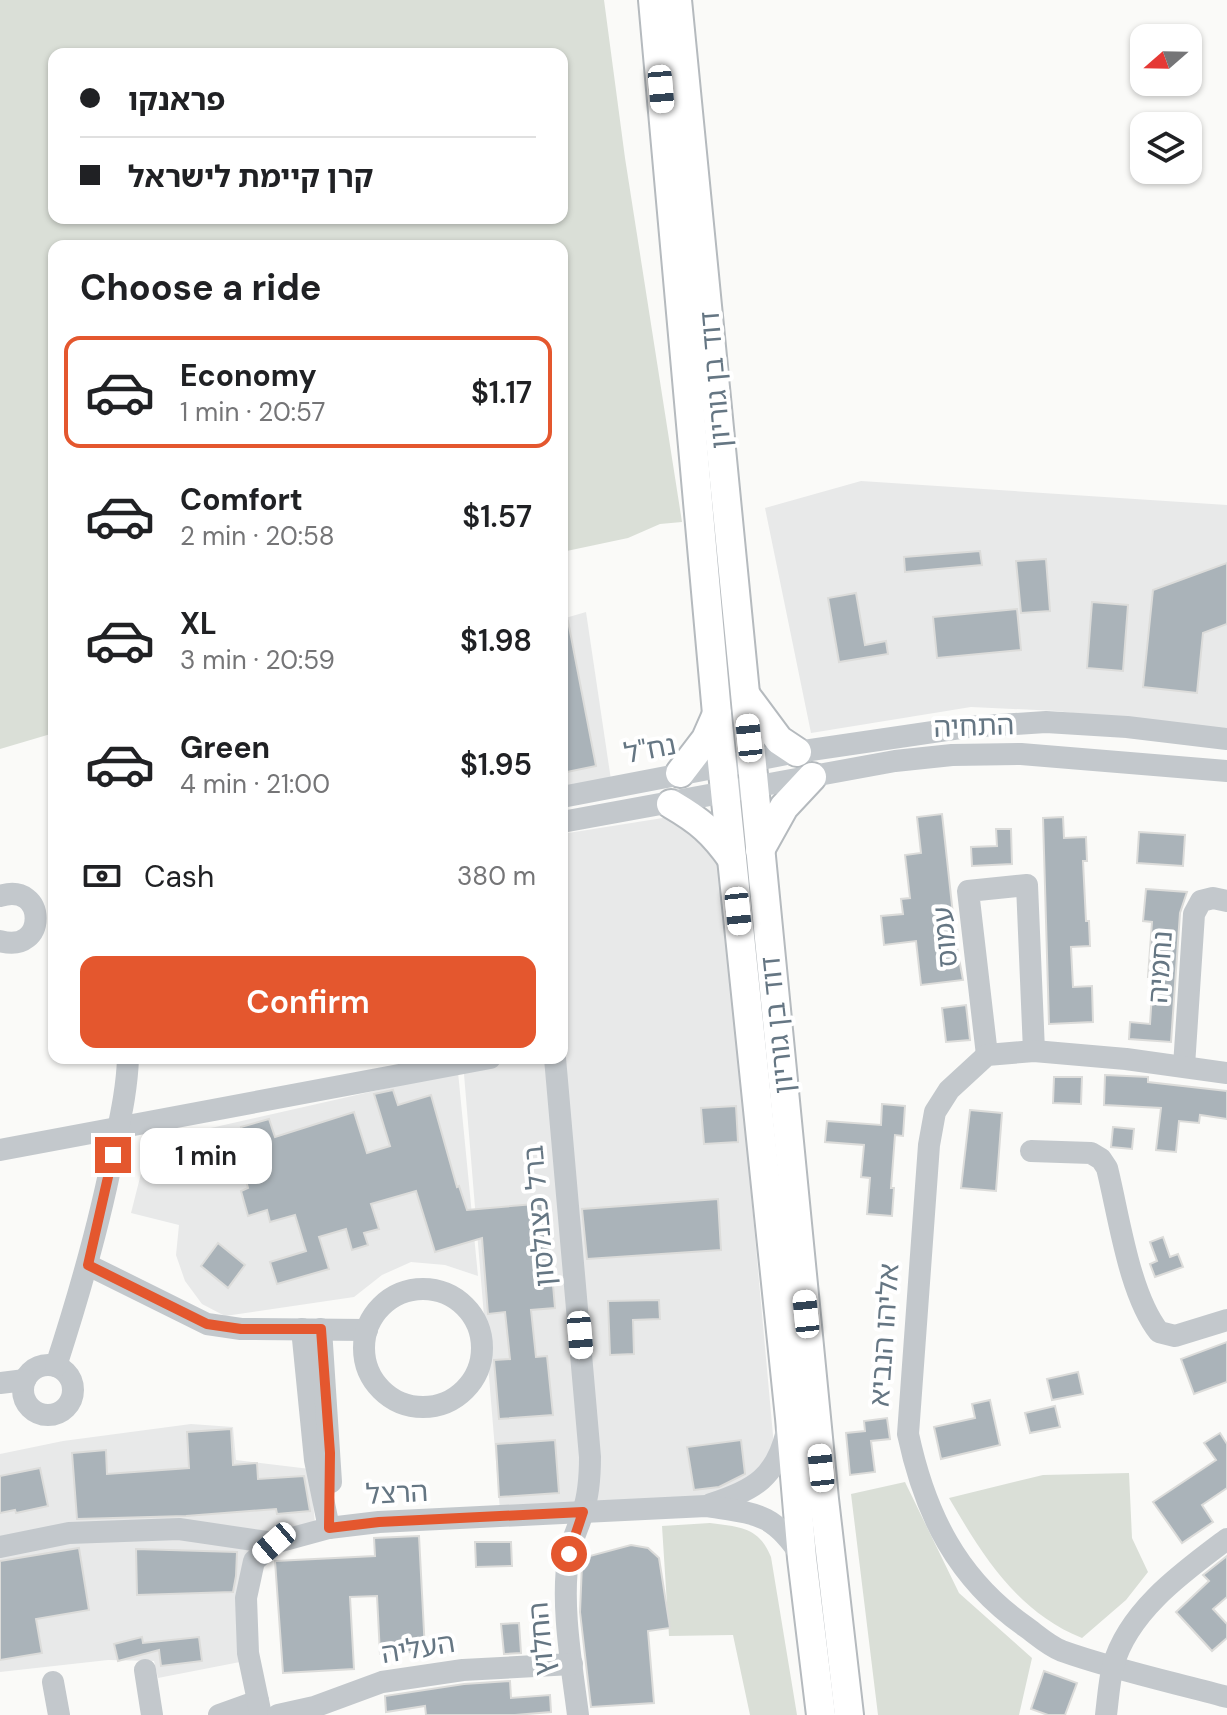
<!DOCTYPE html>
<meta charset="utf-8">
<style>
:root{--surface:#fff;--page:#f6f6f6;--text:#202124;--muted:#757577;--line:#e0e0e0;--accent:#e4572e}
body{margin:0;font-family:"DM Sans","Noto Sans Hebrew",sans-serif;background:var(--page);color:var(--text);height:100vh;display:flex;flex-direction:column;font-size:30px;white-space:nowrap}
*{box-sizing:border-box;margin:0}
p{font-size:26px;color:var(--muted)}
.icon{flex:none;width:44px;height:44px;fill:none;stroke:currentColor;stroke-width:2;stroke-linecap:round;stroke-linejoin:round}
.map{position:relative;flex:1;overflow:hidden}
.side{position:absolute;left:48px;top:240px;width:520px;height:824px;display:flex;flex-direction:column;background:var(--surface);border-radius:16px;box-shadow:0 2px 6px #0004}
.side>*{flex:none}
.guide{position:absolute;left:48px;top:48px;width:520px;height:176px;border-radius:16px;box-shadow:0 2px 6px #0004;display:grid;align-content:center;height:176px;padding:0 32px;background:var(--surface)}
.needle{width:52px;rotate:250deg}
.controls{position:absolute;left:1130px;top:24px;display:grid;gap:16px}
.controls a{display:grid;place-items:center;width:72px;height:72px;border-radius:16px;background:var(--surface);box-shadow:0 2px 6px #0004;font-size:40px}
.end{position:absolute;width:36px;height:36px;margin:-18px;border:10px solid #e4572e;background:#fff;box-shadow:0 0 0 4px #fff}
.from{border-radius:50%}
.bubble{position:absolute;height:56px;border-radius:16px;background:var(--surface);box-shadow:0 2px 6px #0004;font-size:26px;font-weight:600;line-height:56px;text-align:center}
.car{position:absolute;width:24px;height:48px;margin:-24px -12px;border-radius:10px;box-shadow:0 0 6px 2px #0007;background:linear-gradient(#fff 24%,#345 0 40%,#fff 0 76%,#345 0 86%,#fff 0)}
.guide b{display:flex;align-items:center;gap:28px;height:76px;font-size:30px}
.guide b+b{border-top:2px solid var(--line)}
.guide i{width:20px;height:20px;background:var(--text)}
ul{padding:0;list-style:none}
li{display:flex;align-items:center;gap:24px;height:112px;margin:0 16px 12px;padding:0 16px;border:4px solid transparent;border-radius:16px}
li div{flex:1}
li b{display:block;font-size:30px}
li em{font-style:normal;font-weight:600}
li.current{border-color:var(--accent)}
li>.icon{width:72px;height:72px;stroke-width:1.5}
h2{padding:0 32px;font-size:36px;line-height:96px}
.pay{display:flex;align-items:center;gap:20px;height:88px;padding:0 32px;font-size:30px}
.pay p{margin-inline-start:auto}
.button{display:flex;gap:16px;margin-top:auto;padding:16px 32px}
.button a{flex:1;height:92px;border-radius:16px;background:var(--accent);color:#fff;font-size:32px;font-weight:600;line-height:92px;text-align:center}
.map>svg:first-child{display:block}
.built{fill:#e8e9e9}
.green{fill:#dadfd7;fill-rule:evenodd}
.building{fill:#aab3b9;stroke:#dcdcda;stroke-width:2}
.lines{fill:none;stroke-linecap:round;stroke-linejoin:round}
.major-casing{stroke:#b5babe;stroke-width:32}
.minor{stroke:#c3c8cc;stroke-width:22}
.major{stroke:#fff;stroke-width:28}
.route{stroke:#e4572e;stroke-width:10}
.labels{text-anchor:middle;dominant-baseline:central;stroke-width:8;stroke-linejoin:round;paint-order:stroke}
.street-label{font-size:28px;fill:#657683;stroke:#fff}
</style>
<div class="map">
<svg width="1227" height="1715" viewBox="0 0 1227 1715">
<rect width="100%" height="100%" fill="#fafaf8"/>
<g class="built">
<path d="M861 481 1227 505V733L1057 711 971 707 811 733 765 508Z"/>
<path d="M586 612 611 780 562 790V619Z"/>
<path d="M669 817 698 829 721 863 774 1446 754 1480 702 1496 500 1510 464 1074 453 1058H562V834Z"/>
<path d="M458 1072 478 1276 445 1265 411 1262 382 1275 354 1297 225 1316 202 1304 185 1281 176 1255 179 1225 131 1213 149 1142Z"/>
<path d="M191 1424 233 1427 236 1460 310 1469 316 1535 256 1547 240 1662 158 1678 154 1661 108 1660 0 1672V1454L63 1441Z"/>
</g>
<g class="green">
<path d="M0 0H604L625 158 682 522 660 524 628 538 562 552V246H54V733L0 749ZM562 54V218H54V54Z"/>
<path d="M1129 1473 1132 1538 1148 1572 1126 1600 1082 1638C1017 1612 983 1556 949 1498L1043 1475Z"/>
<path d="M905 1482 959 1593 1032 1658 1019 1715H878L851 1494Z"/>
<path d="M710 1523C740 1527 759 1527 771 1557L797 1715H750L733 1635 669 1636 662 1526Z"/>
</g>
<g class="building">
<path d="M980 551 982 565 905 572 904 557Z"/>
<path d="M1046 559 1050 611 1021 613 1016 561Z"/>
<path d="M1227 563V624L1203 633 1197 693 1143 687 1153 590Z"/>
<path d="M856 593 865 645 886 641 888 654 839 662 828 598Z"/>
<path d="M1092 602 1128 605 1123 671 1087 668Z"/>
<path d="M1017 609 1021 650 937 658 933 617Z"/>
<path d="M568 621 596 766 562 773V622Z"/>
<path d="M942 814 956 942 963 980 921 985 916 941 884 945 881 916 903 914 901 899 910 898 905 855 921 853 917 817Z"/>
<path d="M1063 817 1064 838 1086 837 1087 861H1083L1086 921H1089L1090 946 1071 947 1073 987 1092 986 1093 1022 1049 1024 1043 818Z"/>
<path d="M996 829H1011L1012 864 972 866 971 847 997 846Z"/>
<path d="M1139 832 1185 835 1183 866 1137 863Z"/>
<path d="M1146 889 1187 892 1180 913 1171 1042 1129 1039 1130 1022 1150 1024 1153 977H1148L1152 922 1143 921Z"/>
<path d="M966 1005 970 1040 946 1042 942 1008Z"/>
<path d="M1105 1075 1148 1077V1082L1227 1091V1119L1200 1115 1199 1123 1179 1121 1176 1152 1156 1150 1161 1108 1104 1105Z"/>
<path d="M1054 1077H1082L1081 1104 1053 1103Z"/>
<path d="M393 1090 398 1105 431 1095 457 1187 459 1186 467 1210 546 1203 555 1308 531 1310 536 1357 547 1356 553 1415 499 1419 494 1360 510 1359 505 1312 488 1314 482 1238 435 1252 416 1191 371 1204 379 1229 364 1233 368 1245 352 1250 346 1229 319 1237 329 1269 277 1284 270 1262 306 1251 295 1215 270 1222 267 1210 248 1216 241 1191 248 1188 237 1149 247 1146 241 1127 269 1119 275 1137 354 1112 367 1153 390 1146 374 1094Z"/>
<path d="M882 1104 905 1106 903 1136 895 1135 891 1188H894L892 1216 867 1214 870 1178 861 1177 864 1145 825 1142 827 1121 881 1125Z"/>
<path d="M736 1106 738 1142 704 1144 701 1108Z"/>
<path d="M970 1110 1002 1113 996 1191 961 1188Z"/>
<path d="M1113 1127 1134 1129 1132 1149 1111 1147Z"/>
<path d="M718 1199 721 1250 587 1259 582 1209Z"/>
<path d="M1163 1237 1170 1257 1178 1254 1183 1267 1155 1277 1150 1264 1157 1261 1150 1242Z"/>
<path d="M218 1243 245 1265 228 1288 201 1266Z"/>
<path d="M659 1300 660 1319 633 1320 634 1354 610 1355 608 1301Z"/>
<path d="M1227 1342V1382L1194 1394 1181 1359Z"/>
<path d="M1078 1372 1083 1394 1052 1400 1047 1379Z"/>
<path d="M990 1400 1000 1445 941 1459 934 1427 975 1418 972 1404Z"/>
<path d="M1055 1406 1060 1427 1030 1433 1025 1413Z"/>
<path d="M887 1418 890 1439 871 1441 875 1472 850 1475 846 1433 865 1431 864 1421Z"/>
<path d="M231 1429 233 1465 257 1463 258 1479 304 1476 310 1511 277 1514 276 1509 186 1516 77 1519 72 1453 106 1450 107 1474 189 1468 187 1432Z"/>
<path d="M1220 1433 1227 1444V1488L1202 1505 1213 1522 1182 1543 1153 1502 1216 1460 1204 1443Z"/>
<path d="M555 1440 559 1493 499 1497 496 1444Z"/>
<path d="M741 1440 745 1474 719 1487 694 1490 687 1447Z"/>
<path d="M40 1468 48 1506 16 1513 15 1510 0 1513V1476Z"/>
<path d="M419 1536 425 1651 380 1654 377 1596 350 1597 354 1669 283 1673 275 1561 375 1556 374 1538Z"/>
<path d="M475 1542H511L512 1566 476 1567Z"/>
<path d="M631 1545 648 1548 659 1558 670 1628 648 1631 654 1703 591 1707 580 1612 582 1564 586 1557Z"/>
<path d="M79 1548 89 1610 36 1619 42 1653 0 1660V1561Z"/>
<path d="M136 1549 237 1552 236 1576 233 1592 137 1595Z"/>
<path d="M1227 1556V1597L1213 1609 1227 1624V1638L1212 1651 1176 1612 1209 1581 1203 1575Z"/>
<path d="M519 1623 521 1653 504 1654 501 1624Z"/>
<path d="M142 1637 143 1643 199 1637 202 1661 161 1666 159 1650 118 1661 114 1644Z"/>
<path d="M1044 1671 1077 1683 1065 1715H1048L1031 1709Z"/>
<path d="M510 1681 511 1698 550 1695 551 1712 515 1715H426L425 1706 386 1712 385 1696 464 1684Z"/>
</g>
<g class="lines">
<defs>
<g id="major">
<path d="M653 0 717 714 790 1418 802 1558 821 1715"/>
<path d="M677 0 824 1499 849 1715"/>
<path d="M747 697 779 740 797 752"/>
<path d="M680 773 706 739 717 714"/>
<path d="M671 804C700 821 713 832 732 859"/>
<path d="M760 850 784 807 812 777"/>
</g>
</defs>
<use href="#major" class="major-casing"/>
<g class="minor">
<path d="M562 797 797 752 967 727 1046 722 1127 727 1227 739"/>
<path d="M562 822 895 761 952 755 1021 754 1227 771"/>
<path d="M0 896C47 881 48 955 0 941"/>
<path d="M987 1055 968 891 1027 885 1034 1051"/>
<path d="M555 1058 590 1457C590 1476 589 1494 583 1512 579 1526 572 1539 569 1554 560 1601 572 1667 578 1715"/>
<path d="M1184 1066 1194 914 1201 901 1213 898 1227 901"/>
<path d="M1227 1073 1126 1059 1034 1051 987 1055 949 1090 935 1112 929 1145 908 1434C925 1514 957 1579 1026 1627 1037 1635 1049 1646 1062 1651 1115 1670 1172 1682 1227 1697"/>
<path d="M0 1150 490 1058"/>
<path d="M1031 1151 1091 1153 1101 1159 1107 1168C1119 1216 1129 1294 1159 1332L1175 1336 1227 1320"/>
<path d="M88 1265 207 1324 241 1329 367 1330"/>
<circle cx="423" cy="1348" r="59"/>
<path d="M302 1329 315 1460 329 1528"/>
<path d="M321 1329 331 1482"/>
<circle cx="48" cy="1390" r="25"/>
<path d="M56 1366C80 1292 101 1220 115 1144 121 1115 127 1088 128 1058"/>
<path d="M0 1383 25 1380"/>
<path d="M711 1504C755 1490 776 1477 787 1431"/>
<path d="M0 1547 69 1533 179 1529 274 1543 329 1528 379 1522 706 1506C756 1514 773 1512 802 1557"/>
<path d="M145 1670 152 1715"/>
<path d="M53 1682 59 1715"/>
<path d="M219 1715 258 1701"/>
<path d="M261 1715 248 1653 246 1598 254 1561 274 1543"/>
<path d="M278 1715 314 1707 382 1682 463 1670 572 1664"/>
<path d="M1106 1715C1108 1699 1109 1682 1113 1666 1128 1611 1183 1572 1227 1539"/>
</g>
<use href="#major" class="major"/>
</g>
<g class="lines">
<path class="route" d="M113 1155 88 1265 207 1324 241 1329H321L330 1453 329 1528 379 1522 583 1512 569 1554"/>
</g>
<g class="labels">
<g class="street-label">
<text transform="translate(715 380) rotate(-95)">דוד בן גוריון</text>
<text transform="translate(974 726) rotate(-2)">התחיה</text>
<text transform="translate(650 749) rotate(-11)">נח"ל</text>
<text transform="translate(945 937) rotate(-95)">עמוס</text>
<text transform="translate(1160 967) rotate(-86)">נחמיה</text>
<text transform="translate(777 1025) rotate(-96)">דוד בן גוריון</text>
<text transform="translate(539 1216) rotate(-95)">ברל כצנלסון</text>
<text transform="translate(884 1335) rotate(-86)">אליהו הנביא</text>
<text transform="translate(397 1493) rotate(-3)">הרצל</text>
<text transform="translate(541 1639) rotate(-95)">החלוץ</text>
<text transform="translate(418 1648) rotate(-9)">העליה</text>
</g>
</g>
</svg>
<div class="controls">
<a><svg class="needle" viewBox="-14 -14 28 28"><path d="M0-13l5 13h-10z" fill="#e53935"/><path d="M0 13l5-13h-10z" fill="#757577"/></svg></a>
<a><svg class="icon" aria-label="layers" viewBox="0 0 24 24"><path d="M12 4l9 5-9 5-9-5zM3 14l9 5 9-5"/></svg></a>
</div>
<i class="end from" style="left:569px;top:1554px"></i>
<i class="end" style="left:113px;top:1155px"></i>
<div class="bubble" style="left:140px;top:1128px;width:132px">1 min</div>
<i class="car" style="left:661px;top:89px;rotate:175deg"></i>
<i class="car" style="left:749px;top:738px;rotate:354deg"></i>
<i class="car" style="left:738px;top:911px;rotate:174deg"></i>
<i class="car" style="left:806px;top:1314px;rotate:354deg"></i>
<i class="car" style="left:580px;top:1335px;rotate:175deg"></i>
<i class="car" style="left:821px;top:1468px;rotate:354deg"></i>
<i class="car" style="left:274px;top:1543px;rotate:229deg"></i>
<div class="guide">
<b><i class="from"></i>פראנקו</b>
<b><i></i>קרן קיימת לישראל</b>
</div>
<section class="side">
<h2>Choose a ride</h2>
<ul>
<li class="current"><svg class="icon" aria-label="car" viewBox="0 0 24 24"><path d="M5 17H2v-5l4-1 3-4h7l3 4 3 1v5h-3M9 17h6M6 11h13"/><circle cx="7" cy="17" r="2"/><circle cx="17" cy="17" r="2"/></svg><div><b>Economy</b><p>1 min · 20:57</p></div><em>$1.17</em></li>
<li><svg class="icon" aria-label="car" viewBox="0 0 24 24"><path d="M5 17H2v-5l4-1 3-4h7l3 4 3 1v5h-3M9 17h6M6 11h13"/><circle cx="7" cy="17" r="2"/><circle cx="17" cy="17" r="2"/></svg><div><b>Comfort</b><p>2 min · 20:58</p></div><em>$1.57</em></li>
<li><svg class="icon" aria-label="car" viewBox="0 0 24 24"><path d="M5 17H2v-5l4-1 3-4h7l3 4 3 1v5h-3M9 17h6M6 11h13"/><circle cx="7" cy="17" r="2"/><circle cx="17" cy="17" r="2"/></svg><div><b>XL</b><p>3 min · 20:59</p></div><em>$1.98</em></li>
<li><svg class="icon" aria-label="car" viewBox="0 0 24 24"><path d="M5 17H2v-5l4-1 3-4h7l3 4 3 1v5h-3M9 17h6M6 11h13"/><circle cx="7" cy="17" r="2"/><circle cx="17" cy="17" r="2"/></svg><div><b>Green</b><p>4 min · 21:00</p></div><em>$1.95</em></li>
</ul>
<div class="pay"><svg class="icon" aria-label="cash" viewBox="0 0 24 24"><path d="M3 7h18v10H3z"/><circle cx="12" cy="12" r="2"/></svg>Cash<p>380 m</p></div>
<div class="button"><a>Confirm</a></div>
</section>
</div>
